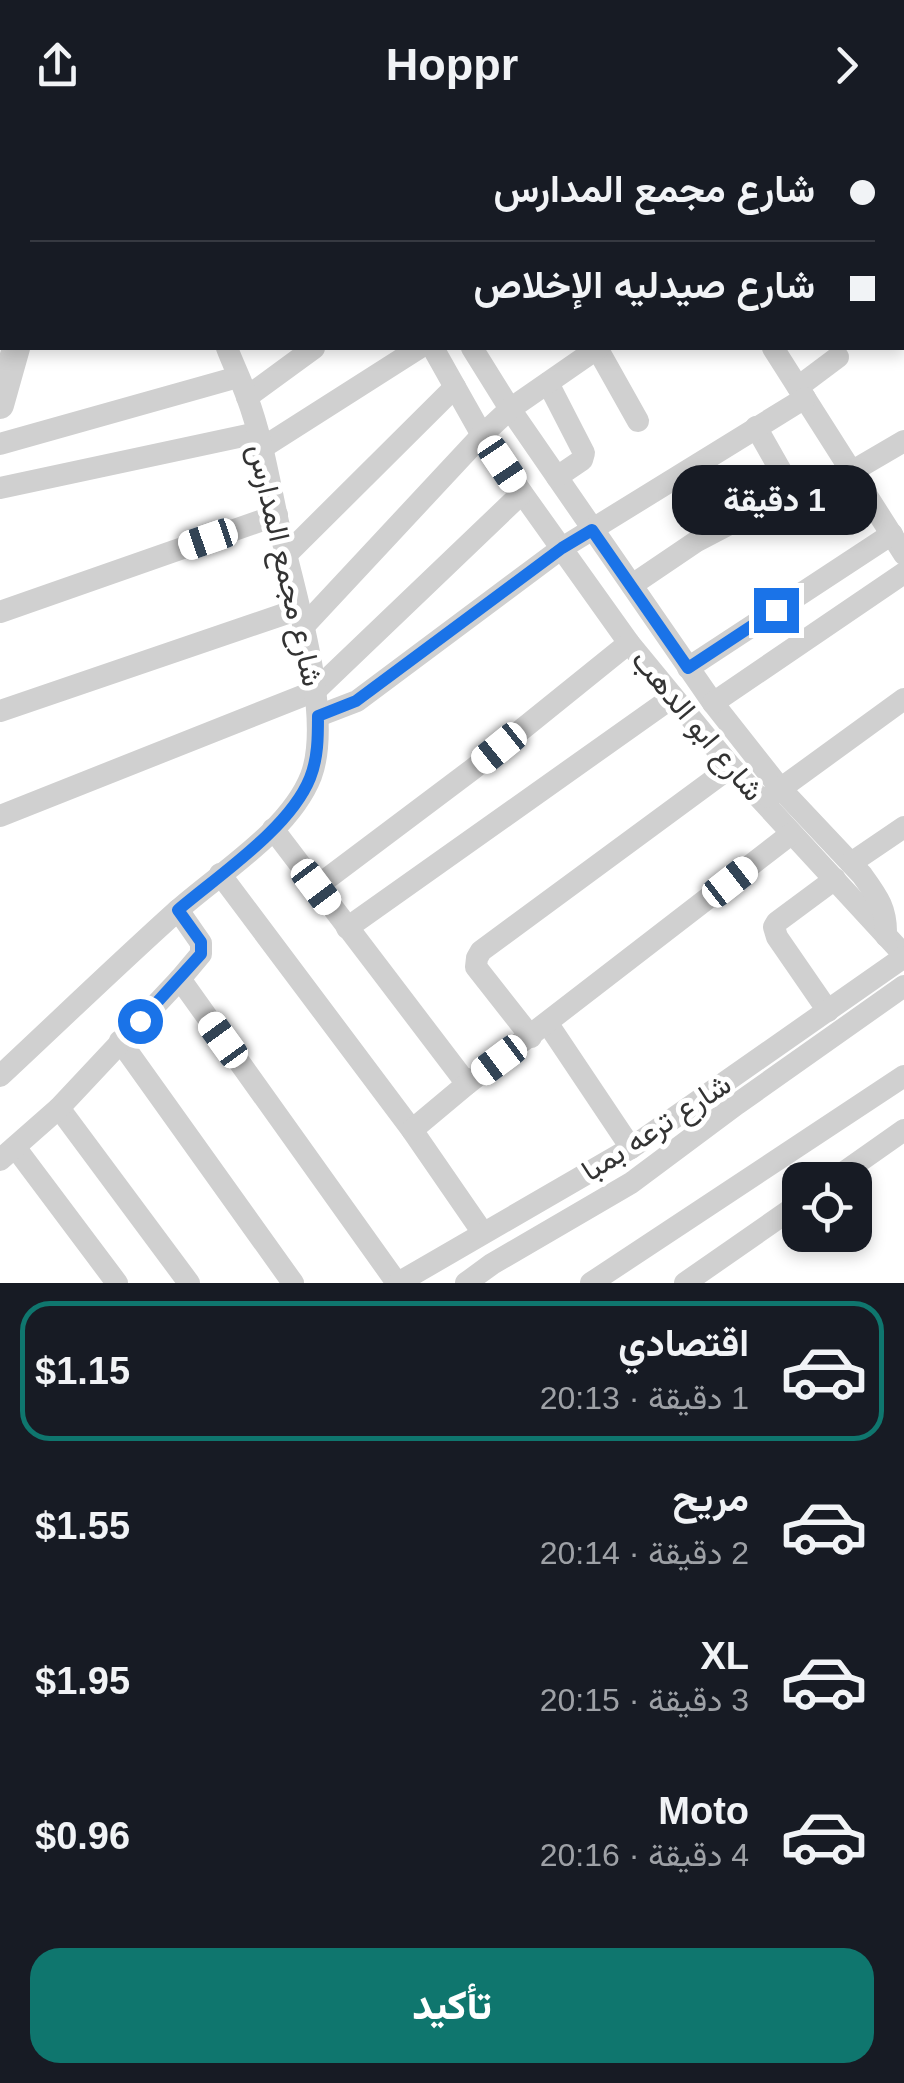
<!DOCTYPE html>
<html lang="ar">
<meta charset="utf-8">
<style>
:root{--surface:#171b24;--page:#242831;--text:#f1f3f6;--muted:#9ea1a6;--line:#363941;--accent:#0f766e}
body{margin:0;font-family:Helvetica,Vazirmatn,sans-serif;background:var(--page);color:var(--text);direction:rtl;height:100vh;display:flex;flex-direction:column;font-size:38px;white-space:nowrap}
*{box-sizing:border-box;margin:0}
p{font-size:32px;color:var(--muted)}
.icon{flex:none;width:55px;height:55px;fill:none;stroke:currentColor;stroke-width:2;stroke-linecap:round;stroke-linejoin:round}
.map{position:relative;height:1153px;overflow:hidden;direction:ltr}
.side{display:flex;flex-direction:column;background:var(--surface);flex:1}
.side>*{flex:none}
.hud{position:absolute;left:0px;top:0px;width:905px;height:220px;box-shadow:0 5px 15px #0003;direction:rtl;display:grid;align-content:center;height:220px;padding:0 30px;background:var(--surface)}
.buttons{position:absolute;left:782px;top:1032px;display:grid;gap:20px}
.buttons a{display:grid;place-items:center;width:90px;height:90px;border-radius:20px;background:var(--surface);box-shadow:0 5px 15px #0003;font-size:50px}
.end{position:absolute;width:45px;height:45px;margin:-22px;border:12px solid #1a73e8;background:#fff;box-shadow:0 0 0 5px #fff}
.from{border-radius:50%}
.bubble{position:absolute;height:70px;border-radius:30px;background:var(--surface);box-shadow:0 5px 15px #0003;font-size:32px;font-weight:800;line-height:70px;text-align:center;direction:rtl}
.car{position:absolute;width:30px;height:60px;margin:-30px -15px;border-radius:12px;box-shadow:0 0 8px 2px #0007;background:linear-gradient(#fff 24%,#345 0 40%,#fff 0 76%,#345 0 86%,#fff 0)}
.hud b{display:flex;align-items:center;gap:35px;height:95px;font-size:38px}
.hud b+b{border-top:2px solid var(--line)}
.hud i{width:25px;height:25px;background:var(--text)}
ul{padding:18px 0 0;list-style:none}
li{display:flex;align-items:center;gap:30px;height:140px;margin:0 20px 15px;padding:0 10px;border:5px solid transparent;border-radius:30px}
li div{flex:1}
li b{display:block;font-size:38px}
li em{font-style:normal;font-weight:800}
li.selected{border-color:var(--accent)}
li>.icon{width:90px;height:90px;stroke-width:1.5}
.button{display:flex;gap:20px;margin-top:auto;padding:20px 30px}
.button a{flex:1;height:115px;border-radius:30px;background:var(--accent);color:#fff;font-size:40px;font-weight:800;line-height:115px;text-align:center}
header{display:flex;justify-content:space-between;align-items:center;height:130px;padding:0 30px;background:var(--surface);font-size:45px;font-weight:800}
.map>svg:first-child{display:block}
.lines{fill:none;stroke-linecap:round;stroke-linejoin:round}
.minor{stroke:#d0d0d0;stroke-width:22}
.tertiary{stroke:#d0d0d0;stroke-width:28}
.route{stroke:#1a73e8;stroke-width:12}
.labels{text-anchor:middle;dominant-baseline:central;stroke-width:10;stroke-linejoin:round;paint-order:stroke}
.street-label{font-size:30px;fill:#333;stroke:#fff}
</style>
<header><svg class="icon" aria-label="forward" viewBox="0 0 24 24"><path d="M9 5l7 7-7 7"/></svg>Hoppr<svg class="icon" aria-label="share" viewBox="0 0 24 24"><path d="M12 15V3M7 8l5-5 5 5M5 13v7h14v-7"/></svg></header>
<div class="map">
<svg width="904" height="1153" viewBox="0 0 904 1153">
<rect width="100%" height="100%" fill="#fff"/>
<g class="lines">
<g class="minor">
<path d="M298 0 300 2"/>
<path d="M336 0 338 2"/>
<path d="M498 0 499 2"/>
<path d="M729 0 731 2"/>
<path d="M178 2 182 0"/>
<path d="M380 2 385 0"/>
<path d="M896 2 900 0"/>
<path d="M433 218 482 305 522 363 629 513 731 637 904 825"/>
<path d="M472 218 510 279 713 573 780 658 862 745C878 767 887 779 886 806"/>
<path d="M597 218 638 291"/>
<path d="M773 218 904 424"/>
<path d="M548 253 584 323 582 330 557 347"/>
<path d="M798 257 838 227"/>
<path d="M247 267 314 218"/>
<path d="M756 297 794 364"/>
<path d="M0 314 238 247"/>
<path d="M262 318 419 218"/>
<path d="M0 358 257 303"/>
<path d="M286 425 455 257"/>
<path d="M632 455 697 411 741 388 851 342 904 311"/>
<path d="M0 482 277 385"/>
<path d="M303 497 482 305 510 279 598 218"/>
<path d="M688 538 892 404"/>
<path d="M713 573 904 443"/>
<path d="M0 581 299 479"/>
<path d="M318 586 357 571 562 418 805 268"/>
<path d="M769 667 904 569"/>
<path d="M0 686 315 561 522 363"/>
<path d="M273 699 467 954"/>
<path d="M851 733 904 697"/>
<path d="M220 744 412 1000 483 1103"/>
<path d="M316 757 473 639 629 513"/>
<path d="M347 798 673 567"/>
<path d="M180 849 397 1153"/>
<path d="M828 881 777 807 774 797 777 792 835 749"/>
<path d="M548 894 631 1018"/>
<path d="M531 907 476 837 477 828 481 821 731 637"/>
<path d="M120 911 293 1153"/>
<path d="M0 946C59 891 118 834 178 780 221 742 290 700 311 646 334 585 293 457 278 392 269 351 262 307 247 267 241 250 233 234 227 218"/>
<path d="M59 978 189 1153"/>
<path d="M412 1000 467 954 791 704"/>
<path d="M15 1017 117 1153"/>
<path d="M0 1030 59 978 180 849 201 824V813L178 780"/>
<path d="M833 1050 904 1000"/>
<path d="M398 1153 631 1018 904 827"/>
<path d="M466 1153 492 1134 631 1053 737 974 904 856"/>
<path d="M591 1153 904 946"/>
<path d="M685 1153 800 1073"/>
</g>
<g class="tertiary">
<path d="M74 2V0"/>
<path d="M0 275 16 218"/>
</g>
</g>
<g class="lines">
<path class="route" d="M140 891 201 824V812L178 780C219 745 290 698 310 648 318 628 318 607 318 586L356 571 562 418 592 400 688 538 776 480"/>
</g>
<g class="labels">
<g class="street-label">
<text transform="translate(286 435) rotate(77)">شارع مجمع المدارس</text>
<text transform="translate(698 595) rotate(50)">شارع ابو الدهب</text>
<text transform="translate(656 997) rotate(-33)">شارع ترعه بمبا</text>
</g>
</g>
</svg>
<div class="buttons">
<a><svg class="icon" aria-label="locate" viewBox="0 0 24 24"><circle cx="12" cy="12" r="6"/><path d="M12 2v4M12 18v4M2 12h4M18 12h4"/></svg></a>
</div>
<i class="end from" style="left:140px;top:891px"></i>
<i class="end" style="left:776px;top:480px"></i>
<div class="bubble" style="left:672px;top:335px;width:205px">1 دقيقة</div>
<i class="car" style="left:502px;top:334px;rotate:146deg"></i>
<i class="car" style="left:208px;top:409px;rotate:251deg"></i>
<i class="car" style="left:499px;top:618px;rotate:231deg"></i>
<i class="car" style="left:730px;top:752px;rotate:52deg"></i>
<i class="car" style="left:316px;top:757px;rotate:143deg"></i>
<i class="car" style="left:223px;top:910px;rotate:324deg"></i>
<i class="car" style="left:499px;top:930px;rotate:233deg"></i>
<div class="hud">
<b><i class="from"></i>شارع مجمع المدارس</b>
<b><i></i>شارع صيدليه الإخلاص</b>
</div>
</div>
<section class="side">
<ul>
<li class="selected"><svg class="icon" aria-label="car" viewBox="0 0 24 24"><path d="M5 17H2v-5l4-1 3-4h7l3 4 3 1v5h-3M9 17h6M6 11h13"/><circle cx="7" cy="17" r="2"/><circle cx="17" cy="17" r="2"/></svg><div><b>اقتصادي</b><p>1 دقيقة · 20:13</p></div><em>$1.15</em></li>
<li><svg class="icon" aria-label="car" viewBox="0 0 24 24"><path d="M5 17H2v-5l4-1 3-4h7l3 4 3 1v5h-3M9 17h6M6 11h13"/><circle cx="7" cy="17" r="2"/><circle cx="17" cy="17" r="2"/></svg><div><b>مريح</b><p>2 دقيقة · 20:14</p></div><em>$1.55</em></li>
<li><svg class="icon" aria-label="car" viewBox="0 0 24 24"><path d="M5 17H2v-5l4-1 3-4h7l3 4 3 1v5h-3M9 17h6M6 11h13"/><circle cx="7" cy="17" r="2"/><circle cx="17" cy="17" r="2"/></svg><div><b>XL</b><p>3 دقيقة · 20:15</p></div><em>$1.95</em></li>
<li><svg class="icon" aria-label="car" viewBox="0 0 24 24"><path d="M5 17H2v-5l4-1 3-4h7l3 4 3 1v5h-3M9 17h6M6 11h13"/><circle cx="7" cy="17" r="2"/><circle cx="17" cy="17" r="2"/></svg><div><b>Moto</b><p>4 دقيقة · 20:16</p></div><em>$0.96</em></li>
</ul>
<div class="button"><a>تأكيد</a></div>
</section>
